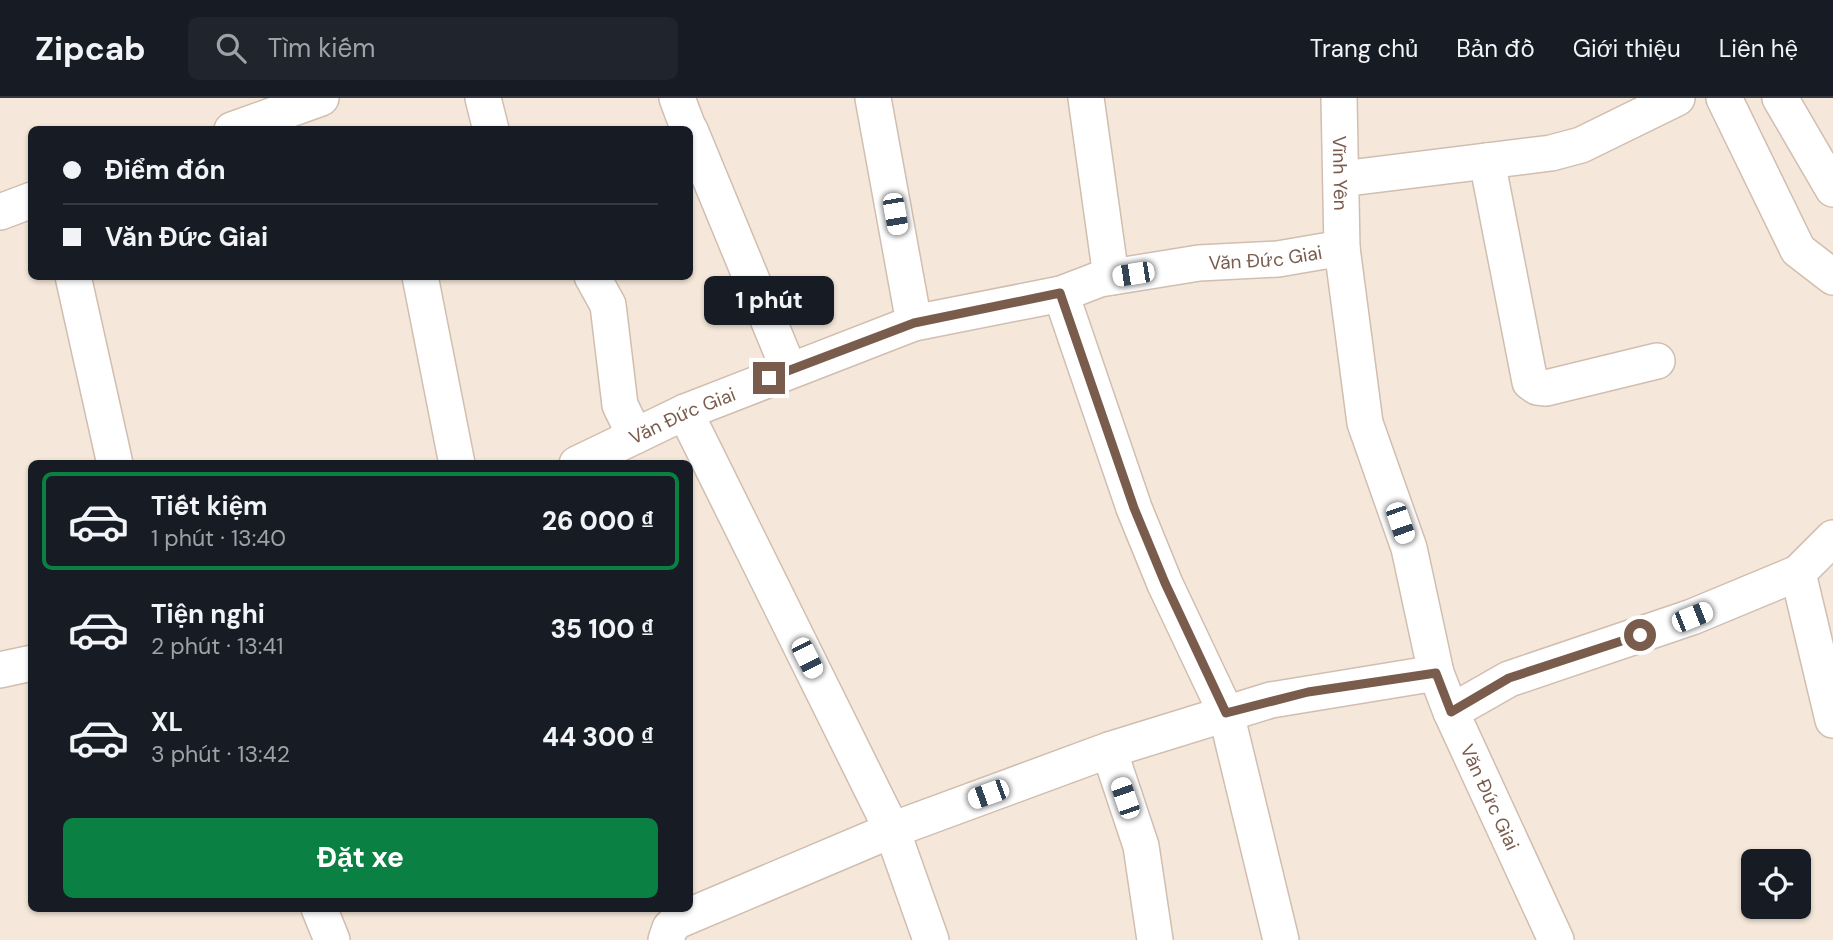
<!DOCTYPE html>
<html lang="vi">
<meta charset="utf-8">
<style>
:root{--surface:#171b24;--page:#20242c;--text:#f1f3f6;--muted:#9ea1a6;--line:#363941;--accent:#0b8043}
body{margin:0;font-family:"DM Sans",sans-serif;background:var(--page);color:var(--text);height:100vh;display:flex;flex-direction:column;font-size:26px;white-space:nowrap}
*{box-sizing:border-box;margin:0}
p{font-size:23px;color:var(--muted)}
.icon{flex:none;width:38px;height:38px;fill:none;stroke:currentColor;stroke-width:2;stroke-linecap:round;stroke-linejoin:round}
.map{position:relative;flex:1;overflow:hidden}
.details{position:absolute;left:28px;top:362px;width:665px;height:452px;display:flex;flex-direction:column;background:var(--surface);border-radius:10px;box-shadow:0 2px 5px #0004}
.details>*{flex:none}
.hud{position:absolute;left:28px;top:28px;width:665px;height:154px;border-radius:10px;box-shadow:0 2px 5px #0004;display:grid;align-content:center;height:154px;padding:0 35px;background:var(--surface)}
.buttons{position:absolute;left:1741px;top:751px;display:grid;gap:14px}
.buttons a{display:grid;place-items:center;width:70px;height:70px;border-radius:10px;background:var(--surface);box-shadow:0 2px 5px #0004;font-size:35px}
.end{position:absolute;width:32px;height:32px;margin:-16px;border:9px solid #7a5c4d;background:#fff;box-shadow:0 0 0 4px #fff}
.from{border-radius:50%}
.bubble{position:absolute;height:49px;border-radius:10px;background:var(--surface);box-shadow:0 2px 5px #0004;font-size:23px;font-weight:800;line-height:49px;text-align:center}
.car{position:absolute;width:21px;height:42px;margin:-21px -10px;border-radius:9px;box-shadow:0 0 5px 2px #0007;background:linear-gradient(#fff 24%,#345 0 40%,#fff 0 76%,#345 0 86%,#fff 0)}
.hud b{display:flex;align-items:center;gap:24px;height:66px;font-size:26px}
.hud b+b{border-top:2px solid var(--line)}
.hud i{width:18px;height:18px;background:var(--text)}
ul{padding:12px 0 0;list-style:none}
li{display:flex;align-items:center;gap:21px;height:98px;margin:0 14px 10px;padding:0 21px;border:4px solid transparent;border-radius:10px}
li div{flex:1}
li b{display:block;font-size:26px}
li em{font-style:normal;font-weight:800}
li.active{border-color:var(--accent)}
li>.icon{width:63px;height:63px;stroke-width:1.5}
.cta{display:flex;gap:14px;margin-top:auto;padding:14px 35px}
.cta a{flex:1;height:80px;border-radius:10px;background:var(--accent);color:#fff;font-size:28px;font-weight:800;line-height:80px;text-align:center}
header{display:flex;align-items:center;gap:42px;box-sizing:border-box;height:98px;padding:0 35px;background:var(--surface);border-bottom:2px solid var(--line)}
header strong{font-size:33px}
nav{display:flex;gap:38px;margin-inline-start:auto;font-size:24px}
.search{width:490px;height:63px;background:var(--page);display:flex;align-items:center;gap:18px;box-sizing:border-box;padding:0 24px;border-radius:10px;color:var(--muted);font-size:26px}
.map>svg:first-child{display:block}
.residential{fill:#f5e8da;fill-rule:evenodd}
.lines{fill:none;stroke-linecap:round;stroke-linejoin:round}
.minor-casing{stroke:#d1beb0;stroke-width:38}
.minor{stroke:#fff;stroke-width:35}
.route{stroke:#7a5c4d;stroke-width:9}
.labels{text-anchor:middle;dominant-baseline:central;stroke-width:7;stroke-linejoin:round;paint-order:stroke}
.street-label{font-size:19px;fill:#7a5c4d;stroke:#fffaf3}
</style>
<header>
<strong>Zipcab</strong>
<div class="search"><svg class="icon" aria-label="search" viewBox="0 0 24 24"><circle cx="10" cy="10" r="6"/><path d="M15 15l6 6"/></svg>Tìm kiếm</div>
<nav><a>Trang chủ</a><a>Bản đồ</a><a>Giới thiệu</a><a>Liên hệ</a></nav>
</header>
<div class="map">
<svg width="1833" height="842" viewBox="0 0 1833 842">
<rect width="100%" height="100%" fill="#fdf6ec"/>
<path class="residential" d="M0 0H1833V842H0ZM32 32H690V178H32ZM32 366H690V810H32ZM1754 763H1799V808H1754Z"/>
<g class="lines">
<defs>
<g id="minor">
<path d="M483 0 491 32"/>
<path d="M677 0 689 32"/>
<path d="M873 0 914 225"/>
<path d="M1086 0 1111 179"/>
<path id="s1" d="M1339 0 1342 150"/>
<path d="M1724 0 1798 152 1833 179"/>
<path d="M1780 0 1833 91"/>
<path d="M232 32 321 0"/>
<path d="M690 32 789 272"/>
<path d="M1487 63 1530 284 1537 289 1546 290 1657 263"/>
<path d="M1341 81 1551 55 1581 47 1677 0"/>
<path d="M0 114 32 102"/>
<path d="M73 178 115 366"/>
<path d="M420 178 457 366"/>
<path d="M592 178 608 207 620 307 635 338"/>
<path d="M1061 196 1134 410 1165 486 1226 615 1281 842"/>
<path d="M685 314 892 732 931 842"/>
<path id="s2" d="M577 366 685 314 914 225 1061 196 1100 181 1199 165 1278 161 1342 150 1365 325 1409 450 1436 575 1451 614 1556 842"/>
<path d="M1798 475 1833 622"/>
<path d="M0 572 32 565"/>
<path d="M1451 614 1509 581 1692 519 1798 475 1833 440"/>
<path d="M1109 652 1141 748 1155 842"/>
<path d="M319 810 332 842"/>
<path d="M666 842 670 830 677 823 892 732 1109 652 1271 602 1436 575"/>
</g>
</defs>
<use href="#minor" class="minor-casing"/>
<use href="#minor" class="minor"/>
</g>
<g class="lines">
<path class="route" d="M769 280 914 225 1060 195 1134 410 1165 485 1226 615 1308 594 1436 575 1451 614 1509 580 1640 537"/>
</g>
<g class="labels">
<g class="street-label">
<text stroke="none"><textPath href="#s1" startOffset="75">Vĩnh Yên</textPath></text>
<text stroke="none"><textPath href="#s2" startOffset="724">Văn Đức Giai</textPath></text>
<text stroke="none"><textPath href="#s2" startOffset="116">Văn Đức Giai</textPath></text>
<text stroke="none"><textPath href="#s2" startOffset="1374">Văn Đức Giai</textPath></text>
</g>
</g>
</svg>
<div class="buttons">
<a><svg class="icon" aria-label="locate" viewBox="0 0 24 24"><circle cx="12" cy="12" r="6"/><path d="M12 2v4M12 18v4M2 12h4M18 12h4"/></svg></a>
</div>
<i class="end from" style="left:1640px;top:537px"></i>
<i class="end" style="left:769px;top:280px"></i>
<div class="bubble" style="left:704px;top:178px;width:130px">1 phút</div>
<i class="car" style="left:895px;top:116px;rotate:170deg"></i>
<i class="car" style="left:1133px;top:176px;rotate:261deg"></i>
<i class="car" style="left:1400px;top:425px;rotate:161deg"></i>
<i class="car" style="left:1692px;top:519px;rotate:68deg"></i>
<i class="car" style="left:807px;top:560px;rotate:153deg"></i>
<i class="car" style="left:988px;top:696px;rotate:250deg"></i>
<i class="car" style="left:1125px;top:700px;rotate:341deg"></i>
<div class="hud">
<b><i class="from"></i>Điểm đón</b>
<b><i></i>Văn Đức Giai</b>
</div>
<section class="details">
<ul>
<li class="active"><svg class="icon" aria-label="car" viewBox="0 0 24 24"><path d="M5 17H2v-5l4-1 3-4h7l3 4 3 1v5h-3M9 17h6M6 11h13"/><circle cx="7" cy="17" r="2"/><circle cx="17" cy="17" r="2"/></svg><div><b>Tiết kiệm</b><p>1 phút · 13:40</p></div><em>26 000 ₫</em></li>
<li><svg class="icon" aria-label="car" viewBox="0 0 24 24"><path d="M5 17H2v-5l4-1 3-4h7l3 4 3 1v5h-3M9 17h6M6 11h13"/><circle cx="7" cy="17" r="2"/><circle cx="17" cy="17" r="2"/></svg><div><b>Tiện nghi</b><p>2 phút · 13:41</p></div><em>35 100 ₫</em></li>
<li><svg class="icon" aria-label="car" viewBox="0 0 24 24"><path d="M5 17H2v-5l4-1 3-4h7l3 4 3 1v5h-3M9 17h6M6 11h13"/><circle cx="7" cy="17" r="2"/><circle cx="17" cy="17" r="2"/></svg><div><b>XL</b><p>3 phút · 13:42</p></div><em>44 300 ₫</em></li>
</ul>
<div class="cta"><a>Đặt xe</a></div>
</section>
</div>
